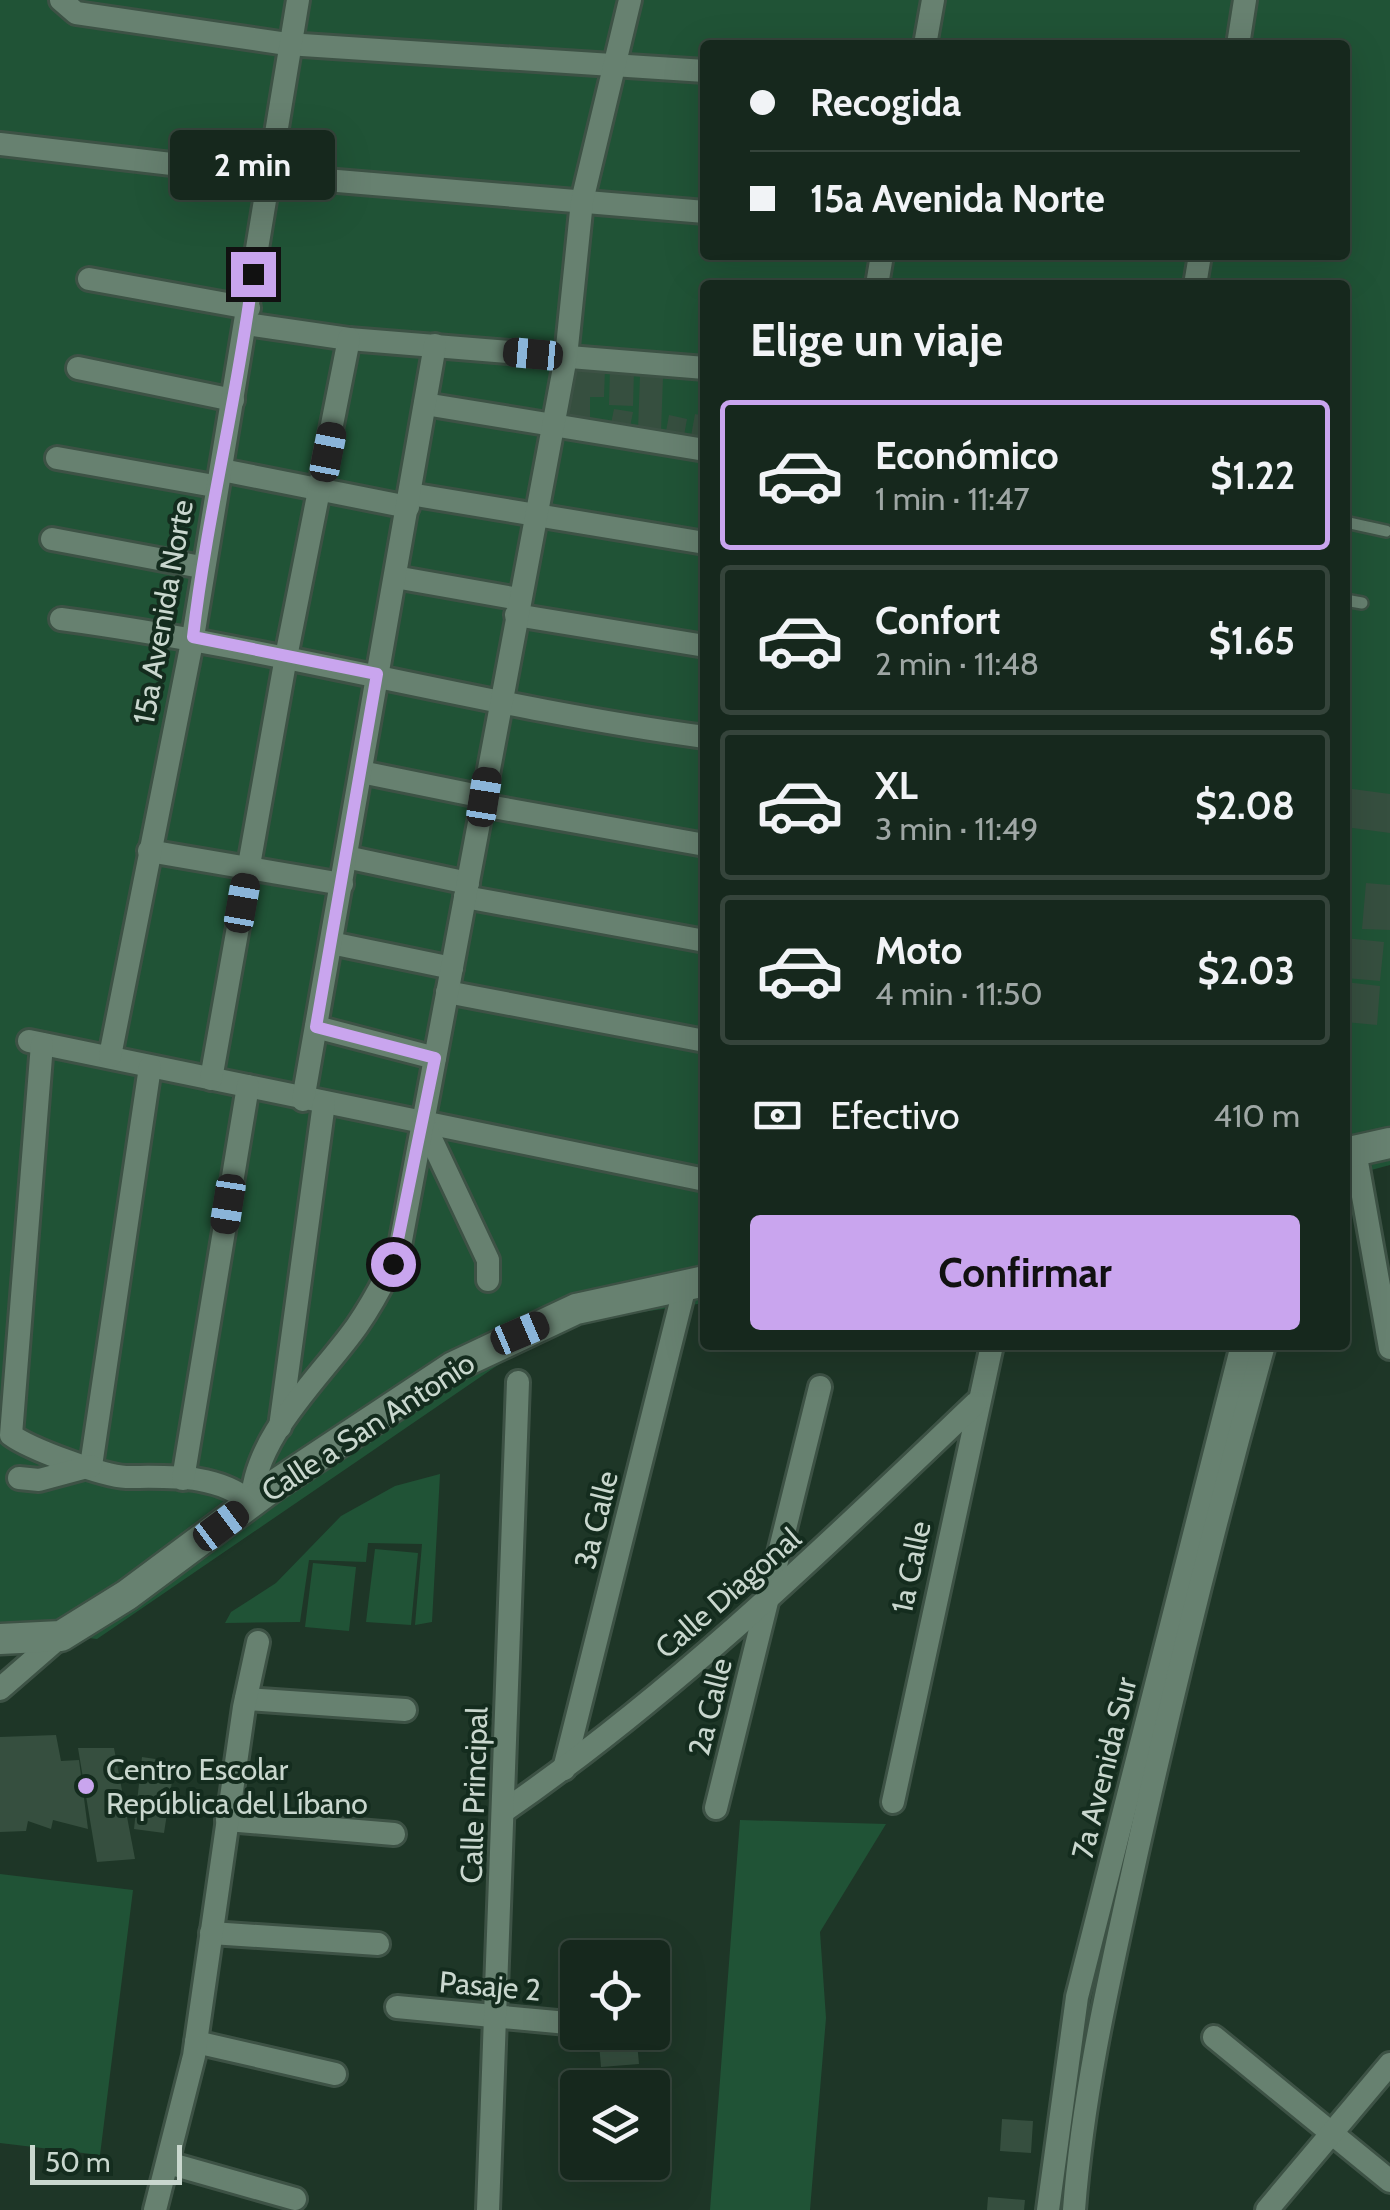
<!DOCTYPE html>
<html lang="es">
<meta charset="utf-8">
<style>
:root{--surface:#16281d;--page:#23342a;--text:#f1f3f6;--muted:#9ea6a4;--line:#35443b;--accent:#c9a5ee}
body{margin:0;font-family:Cabin,sans-serif;background:var(--page);color:var(--text);height:100vh;display:flex;flex-direction:column;font-size:38px;white-space:nowrap}
*{box-sizing:border-box;margin:0}
p{font-size:32px;color:var(--muted)}
.icon{flex:none;width:55px;height:55px;fill:none;stroke:currentColor;stroke-width:2;stroke-linecap:round;stroke-linejoin:round}
.map{position:relative;flex:1;overflow:hidden}
.drawer{position:absolute;left:700px;top:280px;width:650px;height:1070px;display:flex;flex-direction:column;background:var(--surface);border-radius:10px;box-shadow:0 10px 40px #0002,0 0 0 2px var(--line)}
.drawer>*{flex:none}
.hud{position:absolute;left:700px;top:40px;width:650px;height:220px;border-radius:10px;box-shadow:0 10px 40px #0002,0 0 0 2px var(--line);display:grid;align-content:center;height:220px;padding:0 50px;background:var(--surface)}
.fabs{position:absolute;left:560px;top:1940px;display:grid;gap:20px}
.fabs a{display:grid;place-items:center;width:110px;height:110px;border-radius:10px;background:var(--surface);box-shadow:0 10px 40px #0002,0 0 0 2px var(--line);font-size:50px}
.scale{position:absolute;left:30px;bottom:25px;width:152px;box-sizing:border-box;padding-left:10px;border:5px solid #c9d7ce;border-top:0;font-size:28px;line-height:35px;white-space:nowrap;color:#c9d7ce;-webkit-text-stroke:8px #142c1e;paint-order:stroke}
.end{position:absolute;width:45px;height:45px;margin:-22px;border:12px solid #c9a5ee;background:#111;box-shadow:0 0 0 5px #111}
.from{border-radius:50%}
.bubble{position:absolute;height:70px;border-radius:10px;background:var(--surface);box-shadow:0 10px 40px #0002,0 0 0 2px var(--line);font-size:32px;font-weight:700;line-height:70px;text-align:center}
.car{position:absolute;width:30px;height:60px;margin:-30px -15px;border-radius:12px;box-shadow:0 0 8px 2px #0007;background:linear-gradient(#222 24%,#8ab4d8 0 40%,#222 0 76%,#8ab4d8 0 86%,#222 0)}
.hud b{display:flex;align-items:center;gap:35px;height:95px;font-size:38px}
.hud b+b{border-top:2px solid var(--line)}
.hud i{width:25px;height:25px;background:var(--text)}
ul{padding:0;list-style:none}
li{display:flex;align-items:center;gap:30px;height:150px;margin:0 20px 15px;padding:0 30px;border:5px solid var(--line);border-radius:10px}
li div{flex:1}
li b{display:block;font-size:38px}
li em{font-style:normal;font-weight:700}
li.current{border-color:var(--accent)}
li>.icon{width:90px;height:90px;stroke-width:1.5}
h2{padding:0 50px;font-size:45px;line-height:120px}
.pay{display:flex;align-items:center;gap:25px;height:110px;padding:0 50px;font-size:38px}
.pay p{margin-inline-start:auto}
.primary-button{display:flex;gap:20px;margin-top:auto;padding:20px 50px}
.primary-button a{flex:1;height:115px;border-radius:10px;background:var(--accent);color:#111;font-size:40px;font-weight:700;line-height:115px;text-align:center}
.map>svg:first-child{display:block}
.green{fill:#205336;fill-rule:evenodd}
.building{fill:#364f3f}
.lines{fill:none;stroke-linecap:round;stroke-linejoin:round}
.lane-casing{stroke:#3d5245;stroke-width:16}
.street-casing{stroke:#3d5245;stroke-width:28}
.secondary-casing{stroke:#3d5245;stroke-width:35}
.lane{stroke:#678170;stroke-width:11}
.street{stroke:#678170;stroke-width:22}
.secondary{stroke:#678170;stroke-width:30}
.route{stroke:#c9a5ee;stroke-width:12}
.poi-dot{fill:#c9a5ee;stroke:#142c1e;stroke-width:4}
.labels{text-anchor:middle;dominant-baseline:central;stroke-width:8;stroke-linejoin:round;paint-order:stroke}
.street-label{font-size:30px;fill:#c9d7ce;stroke:#142c1e}
.poi-label{font-size:30px;fill:#c9d7ce;stroke:#142c1e;text-anchor:start}
</style>
<div class="map">
<svg width="1390" height="2210" viewBox="0 0 1390 2210">
<rect width="100%" height="100%" fill="#1e3627"/>
<g class="green">
<path d="M0 0H1390V1165L1345 1177V285H705V1303L558 1324 97 1639 0 1627ZM705 45H1345V255H705Z"/>
<path d="M440 1474 432 1622 415 1625 422 1544 368 1543 366 1562 309 1560 300 1622 225 1623 231 1612 276 1583 341 1516 395 1486Z"/>
<path d="M375 1549 418 1553 411 1625 366 1622Z"/>
<path d="M313 1563 356 1567 349 1631 305 1627Z"/>
<path d="M740 1820 886 1824 820 1932 826 2018 810 2210H710Z"/>
<path d="M0 1874 133 1890 100 2155 0 2143Z"/>
</g>
<g class="building">
<path d="M730 279 769 282V285H729Z"/>
<path d="M569 368 605 369 604 397H590V424L567 423Z"/>
<path d="M610 369 634 370 633 406 609 405Z"/>
<path d="M640 376 663 377 661 431 638 430Z"/>
<path d="M614 409 633 412 629 432 610 429Z"/>
<path d="M695 414 705 416V445L690 442Z"/>
<path d="M669 415 687 419 683 441 665 437Z"/>
<path d="M1345 788 1390 794V833L1345 827Z"/>
<path d="M1366 883 1390 885V930L1362 929Z"/>
<path d="M1345 938 1384 942 1380 981 1345 978Z"/>
<path d="M1345 982 1380 986 1377 1025 1345 1022Z"/>
<path d="M56 1735 61 1761 79 1760 88 1829 53 1820 51 1829 28 1821 26 1831 0 1832V1737Z"/>
<path d="M78 1748H114L135 1859 97 1862Z"/>
<path d="M142 1757 175 1762 164 1833 134 1829Z"/>
<path d="M598 2032H636L639 2064 601 2067Z"/>
<path d="M1002 2119 1033 2121 1031 2153 1000 2151Z"/>
<path d="M988 2197 1025 2200 1024 2210H987Z"/>
</g>
<g class="lines">
<defs>
<g id="lane">
<path d="M1345 522 1386 531"/>
<path d="M1345 600 1362 603"/>
</g>
<g id="street">
<path d="M61 0 76 13 287 44 705 71"/>
<path d="M925 45 933 0"/>
<path d="M1238 45 1245 0"/>
<path d="M0 144 266 175 705 212"/>
<path d="M89 279 249 308"/>
<path d="M877 285 882 255"/>
<path d="M1195 285 1200 255"/>
<path d="M247 324 349 339 705 368"/>
<path d="M78 368 233 400"/>
<path d="M425 404 705 450"/>
<path d="M57 458 214 486"/>
<path d="M222 470 408 507"/>
<path d="M410 494 705 543"/>
<path d="M52 539 201 567"/>
<path d="M395 577 519 599"/>
<path d="M516 615 705 646"/>
<path d="M61 619C278 648 489 708 705 737"/>
<path d="M361 772 484 797"/>
<path d="M482 805 705 845"/>
<path d="M149 851 342 884"/>
<path d="M346 857 468 883"/>
<path d="M465 897 705 941"/>
<path d="M331 943 452 968"/>
<path d="M447 992 705 1041"/>
<path d="M316 1027 435 1058"/>
<path d="M29 1041 705 1180"/>
<path d="M42 1044 11 1435C30 1449 103 1476 126 1477 170 1477 216 1473 252 1503"/>
<path d="M110 1056 193 637 298 0"/>
<path d="M211 1079 286 657 349 339"/>
<path d="M303 1100 435 345"/>
<path d="M423 1122 488 1260V1280"/>
<path d="M1355 1151 1390 1348"/>
<path d="M280 1427 324 1103"/>
<path d="M91 1466 150 1067"/>
<path d="M19 1478 39 1480 91 1466"/>
<path d="M183 1479 248 1086"/>
<path d="M252 1503C253 1437 321 1377 357 1326 373 1303 387 1276 399 1251L566 357 582 201 630 0"/>
<path d="M0 1689 61 1636"/>
<path d="M246 1699 405 1710"/>
<path d="M564 1769 685 1286"/>
<path d="M893 1802 992 1345"/>
<path d="M716 1808 820 1387"/>
<path d="M504 1811C676 1692 825 1547 976 1403"/>
<path d="M227 1820 394 1834"/>
<path d="M211 1933 378 1944"/>
<path d="M397 2007 578 2024"/>
<path d="M1214 2037 1390 2181"/>
<path d="M196 2042 335 2074"/>
<path d="M168 2163 295 2199"/>
<path d="M155 2210 194 2056 244 1707 258 1642"/>
<path d="M488 2210 518 1382"/>
<path d="M1048 2210 1077 1997 1242 1345"/>
<path d="M1074 2210C1083 2089 1111 1971 1137 1852 1175 1682 1217 1513 1264 1345"/>
<path d="M1267 2210 1390 2064"/>
</g>
<g id="secondary">
<path d="M1345 1153 1390 1143"/>
<path d="M0 1639 61 1636 127 1595 272 1487 453 1367 576 1309 705 1281"/>
</g>
</defs>
<use href="#lane" class="lane-casing"/>
<use href="#street" class="street-casing"/>
<use href="#secondary" class="secondary-casing"/>
<use href="#lane" class="lane"/>
<use href="#street" class="street"/>
<use href="#secondary" class="secondary"/>
</g>
<g class="lines">
<path class="route" d="M253 274C238 396 207 514 193 637L377 674 316 1027 435 1058 393 1264"/>
</g>
<circle class="poi-dot" cx="86" cy="1786" r="10"/>
<g class="labels">
<g class="street-label">
<text transform="translate(163 612) rotate(-80)">15a Avenida Norte</text>
<text transform="translate(368 1427) rotate(-33)">Calle a San Antonio</text>
<text transform="translate(596 1520) rotate(-76)">3a Calle</text>
<text transform="translate(911 1567) rotate(-78)">1a Calle</text>
<text transform="translate(728 1593) rotate(-41)">Calle Diagonal</text>
<text transform="translate(710 1707) rotate(-76)">2a Calle</text>
<text transform="translate(1104 1768) rotate(-76)">7a Avenida Sur</text>
<text transform="translate(474 1795) rotate(-88)">Calle Principal</text>
<text transform="translate(490 1986) rotate(5)">Pasaje 2</text>
</g>
<g class="poi-label">
<text x="106" y="1769">Centro Escolar<tspan x="106" dy="34">República del Líbano</tspan></text>
</g>
</g>
</svg>
<div class="fabs">
<a><svg class="icon" aria-label="locate" viewBox="0 0 24 24"><circle cx="12" cy="12" r="6"/><path d="M12 2v4M12 18v4M2 12h4M18 12h4"/></svg></a>
<a><svg class="icon" aria-label="layers" viewBox="0 0 24 24"><path d="M12 4l9 5-9 5-9-5zM3 14l9 5 9-5"/></svg></a>
</div>
<div class="scale">50 m</div>
<i class="end from" style="left:393px;top:1264px"></i>
<i class="end" style="left:253px;top:274px"></i>
<div class="bubble" style="left:170px;top:130px;width:165px">2 min</div>
<i class="car" style="left:533px;top:354px;rotate:275deg"></i>
<i class="car" style="left:328px;top:452px;rotate:11deg"></i>
<i class="car" style="left:484px;top:797px;rotate:9deg"></i>
<i class="car" style="left:242px;top:903px;rotate:10deg"></i>
<i class="car" style="left:228px;top:1204px;rotate:189deg"></i>
<i class="car" style="left:520px;top:1333px;rotate:67deg"></i>
<i class="car" style="left:221px;top:1526px;rotate:53deg"></i>
<div class="hud">
<b><i class="from"></i>Recogida</b>
<b><i></i>15a Avenida Norte</b>
</div>
<section class="drawer">
<h2>Elige un viaje</h2>
<ul>
<li class="current"><svg class="icon" aria-label="car" viewBox="0 0 24 24"><path d="M5 17H2v-5l4-1 3-4h7l3 4 3 1v5h-3M9 17h6M6 11h13"/><circle cx="7" cy="17" r="2"/><circle cx="17" cy="17" r="2"/></svg><div><b>Económico</b><p>1 min · 11:47</p></div><em>$1.22</em></li>
<li><svg class="icon" aria-label="car" viewBox="0 0 24 24"><path d="M5 17H2v-5l4-1 3-4h7l3 4 3 1v5h-3M9 17h6M6 11h13"/><circle cx="7" cy="17" r="2"/><circle cx="17" cy="17" r="2"/></svg><div><b>Confort</b><p>2 min · 11:48</p></div><em>$1.65</em></li>
<li><svg class="icon" aria-label="car" viewBox="0 0 24 24"><path d="M5 17H2v-5l4-1 3-4h7l3 4 3 1v5h-3M9 17h6M6 11h13"/><circle cx="7" cy="17" r="2"/><circle cx="17" cy="17" r="2"/></svg><div><b>XL</b><p>3 min · 11:49</p></div><em>$2.08</em></li>
<li><svg class="icon" aria-label="car" viewBox="0 0 24 24"><path d="M5 17H2v-5l4-1 3-4h7l3 4 3 1v5h-3M9 17h6M6 11h13"/><circle cx="7" cy="17" r="2"/><circle cx="17" cy="17" r="2"/></svg><div><b>Moto</b><p>4 min · 11:50</p></div><em>$2.03</em></li>
</ul>
<div class="pay"><svg class="icon" aria-label="cash" viewBox="0 0 24 24"><path d="M3 7h18v10H3z"/><circle cx="12" cy="12" r="2"/></svg>Efectivo<p>410 m</p></div>
<div class="primary-button"><a>Confirmar</a></div>
</section>
</div>
